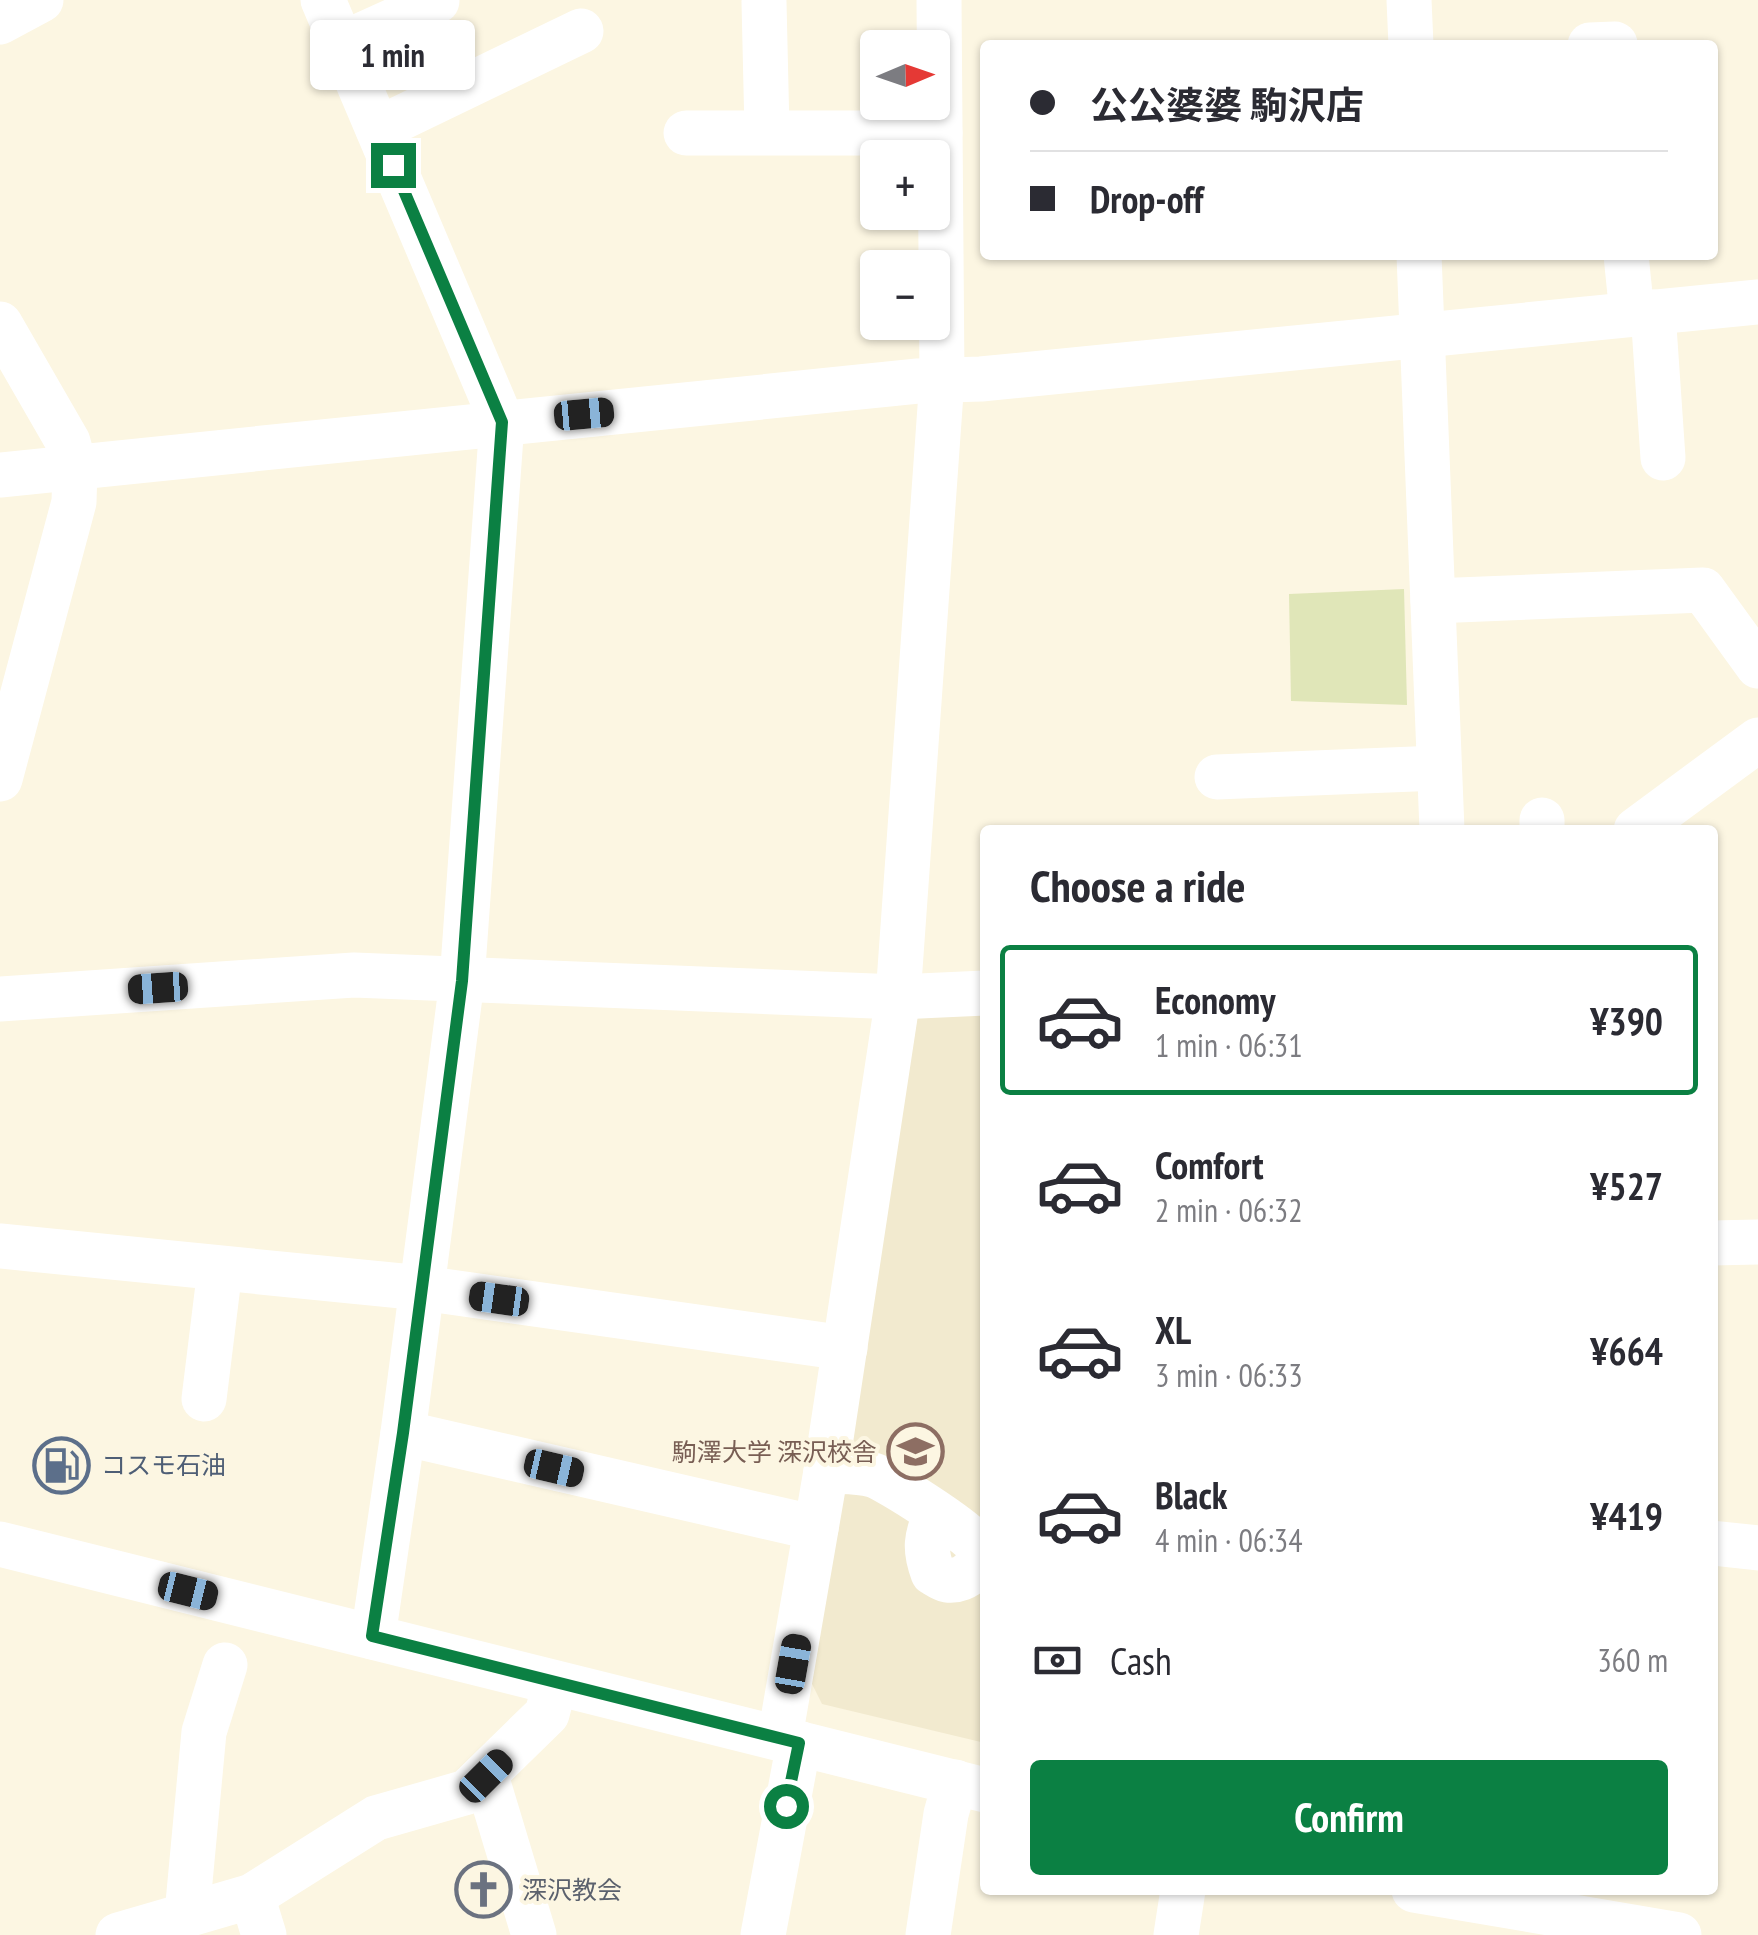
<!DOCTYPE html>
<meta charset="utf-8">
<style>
:root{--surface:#fff;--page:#f2f2f3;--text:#2b2b33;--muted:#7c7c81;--line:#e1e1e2;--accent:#0b8043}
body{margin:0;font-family:"PT Sans Narrow","Noto Sans JP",sans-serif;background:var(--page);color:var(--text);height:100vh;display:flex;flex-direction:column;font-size:38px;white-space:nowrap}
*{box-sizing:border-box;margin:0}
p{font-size:32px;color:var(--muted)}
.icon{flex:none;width:55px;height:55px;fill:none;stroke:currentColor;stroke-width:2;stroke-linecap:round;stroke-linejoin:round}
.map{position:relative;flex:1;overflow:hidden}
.sheet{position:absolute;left:980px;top:825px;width:738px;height:1070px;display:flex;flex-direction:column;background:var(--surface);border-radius:10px;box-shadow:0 2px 8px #0004}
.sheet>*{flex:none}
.top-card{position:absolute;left:980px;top:40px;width:738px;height:220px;border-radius:10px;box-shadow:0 2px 8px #0004;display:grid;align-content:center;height:220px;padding:0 50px;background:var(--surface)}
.needle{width:65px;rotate:88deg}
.controls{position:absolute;left:860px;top:30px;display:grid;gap:20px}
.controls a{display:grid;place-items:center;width:90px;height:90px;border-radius:10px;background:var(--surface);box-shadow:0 2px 8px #0004;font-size:50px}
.end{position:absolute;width:45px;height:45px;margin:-22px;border:12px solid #0b8043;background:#fff;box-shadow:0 0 0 5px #fff}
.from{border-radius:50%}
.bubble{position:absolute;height:70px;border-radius:10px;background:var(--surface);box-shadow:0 2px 8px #0004;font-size:32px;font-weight:600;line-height:70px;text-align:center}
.car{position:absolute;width:30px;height:60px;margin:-30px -15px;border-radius:12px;box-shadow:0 0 8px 2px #0007;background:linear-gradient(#222 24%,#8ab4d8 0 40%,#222 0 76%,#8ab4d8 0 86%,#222 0)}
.top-card b{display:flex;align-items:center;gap:35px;height:95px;font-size:38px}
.top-card b+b{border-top:2px solid var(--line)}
.top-card i{width:25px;height:25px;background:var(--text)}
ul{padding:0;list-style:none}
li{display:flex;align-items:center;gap:30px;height:150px;margin:0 20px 15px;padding:0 30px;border:5px solid transparent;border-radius:10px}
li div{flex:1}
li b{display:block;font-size:38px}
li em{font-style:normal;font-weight:600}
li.current{border-color:var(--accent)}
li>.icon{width:90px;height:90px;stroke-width:1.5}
h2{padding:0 50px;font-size:45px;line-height:120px}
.pay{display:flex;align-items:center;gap:25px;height:110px;padding:0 50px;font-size:38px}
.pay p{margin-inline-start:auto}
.cta{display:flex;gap:20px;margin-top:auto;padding:20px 50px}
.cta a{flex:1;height:115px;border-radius:10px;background:var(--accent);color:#fff;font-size:40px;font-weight:600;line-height:115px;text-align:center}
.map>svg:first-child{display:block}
.built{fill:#f2eacf}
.green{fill:#e0e6b8}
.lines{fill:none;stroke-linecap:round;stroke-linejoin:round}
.minor{stroke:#fff;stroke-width:45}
.route{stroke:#0b8043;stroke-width:12}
.labels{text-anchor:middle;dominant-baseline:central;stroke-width:8;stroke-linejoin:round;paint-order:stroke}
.education-label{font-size:25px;fill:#785e54;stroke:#fcf6e2;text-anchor:end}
.service-label{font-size:25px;fill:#4e5e75;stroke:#fcf6e2;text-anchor:start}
.worship-label{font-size:25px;fill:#5b616d;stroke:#fcf6e2;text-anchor:start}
</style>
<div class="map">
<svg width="1758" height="1935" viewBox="0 0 1758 1935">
<rect width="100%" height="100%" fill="#fcf6e2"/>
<path class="built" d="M985 1004V1743L822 1704 810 1680 919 1007Z"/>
<path class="green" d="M1404 589 1407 705 1291 701 1289 594Z"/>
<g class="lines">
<g class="minor">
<path d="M323 0 502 422 462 981 403 1433 373 1637"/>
<path d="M1409 0 1411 45"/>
<path d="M764 2 767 131"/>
<path d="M0 22 41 0"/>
<path d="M342 44 437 1"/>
<path d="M1590 45 1615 44"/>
<path d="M378 129 581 31"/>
<path d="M686 133H940"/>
<path d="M1419 255 1442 830"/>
<path d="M1626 255 1632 314"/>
<path d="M1653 312 1663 458"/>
<path d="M0 324 68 442 75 468 74 502 0 779"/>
<path d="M0 475 918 381 981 379 1758 302"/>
<path d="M1433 601 1703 590 1758 666"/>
<path d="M1217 777 1439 768"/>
<path d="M1542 830V820"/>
<path d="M1636 830 1758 740"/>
<path d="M0 999 354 975 898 997 985 993"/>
<path d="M1712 1243 1758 1242"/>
<path d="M0 1246 422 1288 845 1348"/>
<path d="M204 1399 220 1269"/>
<path d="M403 1433 816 1528"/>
<path d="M826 1471C841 1472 859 1471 873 1475 887 1479 972 1534 977 1545 986 1563 966 1583 947 1580 942 1579 938 1576 933 1573 924 1549 926 1537 936 1513"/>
<path d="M1712 1543 1758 1548"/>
<path d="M0 1544 985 1790"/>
<path d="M780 1737 826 1471 898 997 942 379 939 0"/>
<path d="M486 1776 534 1935"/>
<path d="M1414 1890 1679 1935"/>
<path d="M252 1896 264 1935"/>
<path d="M187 1914 204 1732 225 1665"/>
<path d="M118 1935 252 1896 376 1818 467 1792 547 1714 555 1683"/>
<path d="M763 1935 799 1743"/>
<path d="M928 1935 946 1814 955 1782"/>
<path d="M1176 1935 1183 1890"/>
</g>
</g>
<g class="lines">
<path class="route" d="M393 165 502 422 462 981 403 1433 372 1636 799 1743 786 1806"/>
</g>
<defs>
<symbol id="university-ring" viewBox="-11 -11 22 22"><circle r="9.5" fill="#fcf6e2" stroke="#8d6e63" stroke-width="1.5"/><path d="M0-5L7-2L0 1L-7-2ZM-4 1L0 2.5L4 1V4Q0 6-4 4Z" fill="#8d6e63"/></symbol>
<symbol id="fuel-ring" viewBox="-11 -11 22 22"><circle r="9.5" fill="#fcf6e2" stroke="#5c6f8a" stroke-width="1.5"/><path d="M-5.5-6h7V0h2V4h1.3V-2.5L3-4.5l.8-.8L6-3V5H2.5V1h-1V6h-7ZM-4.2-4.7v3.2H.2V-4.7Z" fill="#5c6f8a"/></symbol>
<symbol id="church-ring" viewBox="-11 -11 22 22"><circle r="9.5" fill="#fcf6e2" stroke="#6b7280" stroke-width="1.5"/><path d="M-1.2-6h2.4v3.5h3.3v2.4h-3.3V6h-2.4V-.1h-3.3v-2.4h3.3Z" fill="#6b7280"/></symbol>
</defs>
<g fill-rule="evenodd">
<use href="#university-ring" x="884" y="1420" width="63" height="63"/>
<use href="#fuel-ring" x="30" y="1434" width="63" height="63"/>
<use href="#church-ring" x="452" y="1858" width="63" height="63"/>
</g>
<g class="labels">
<g class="education-label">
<text x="877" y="1452">駒澤大学 深沢校舎</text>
</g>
<g class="service-label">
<text x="101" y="1465">コスモ石油</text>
</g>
<g class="worship-label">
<text x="522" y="1890">深沢教会</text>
</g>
</g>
</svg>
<div class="controls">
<a><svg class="needle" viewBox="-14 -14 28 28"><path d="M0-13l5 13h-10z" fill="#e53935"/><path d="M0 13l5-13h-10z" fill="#7c7c81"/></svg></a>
<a>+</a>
<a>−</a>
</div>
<i class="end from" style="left:786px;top:1806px"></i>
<i class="end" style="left:393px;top:165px"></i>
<div class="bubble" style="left:310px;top:20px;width:165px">1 min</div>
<i class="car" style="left:584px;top:414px;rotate:85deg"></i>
<i class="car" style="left:158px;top:988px;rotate:266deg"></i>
<i class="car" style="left:499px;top:1299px;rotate:278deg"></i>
<i class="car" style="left:554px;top:1468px;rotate:103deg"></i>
<i class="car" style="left:188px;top:1591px;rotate:104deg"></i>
<i class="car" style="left:793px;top:1664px;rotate:10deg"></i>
<i class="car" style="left:486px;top:1776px;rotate:45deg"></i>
<div class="top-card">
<b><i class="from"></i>公公婆婆 駒沢店</b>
<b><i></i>Drop-off</b>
</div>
<section class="sheet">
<h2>Choose a ride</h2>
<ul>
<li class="current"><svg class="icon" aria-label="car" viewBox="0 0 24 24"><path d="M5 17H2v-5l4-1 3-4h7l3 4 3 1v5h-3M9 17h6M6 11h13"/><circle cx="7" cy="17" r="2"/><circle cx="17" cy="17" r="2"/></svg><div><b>Economy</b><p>1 min · 06:31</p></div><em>¥390</em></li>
<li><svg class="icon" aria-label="car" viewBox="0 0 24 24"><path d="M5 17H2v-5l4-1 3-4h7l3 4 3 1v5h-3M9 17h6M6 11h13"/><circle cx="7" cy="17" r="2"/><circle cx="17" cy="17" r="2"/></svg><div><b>Comfort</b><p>2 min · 06:32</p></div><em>¥527</em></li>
<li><svg class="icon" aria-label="car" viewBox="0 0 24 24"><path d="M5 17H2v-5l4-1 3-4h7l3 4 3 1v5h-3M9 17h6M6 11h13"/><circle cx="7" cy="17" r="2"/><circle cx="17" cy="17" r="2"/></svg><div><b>XL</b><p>3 min · 06:33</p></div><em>¥664</em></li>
<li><svg class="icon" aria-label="car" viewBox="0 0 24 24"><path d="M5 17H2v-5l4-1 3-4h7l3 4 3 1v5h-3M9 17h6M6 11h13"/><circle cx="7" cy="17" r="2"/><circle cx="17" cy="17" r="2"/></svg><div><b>Black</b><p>4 min · 06:34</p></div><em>¥419</em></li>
</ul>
<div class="pay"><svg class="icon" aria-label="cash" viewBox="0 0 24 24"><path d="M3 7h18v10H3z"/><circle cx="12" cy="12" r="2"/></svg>Cash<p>360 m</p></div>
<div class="cta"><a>Confirm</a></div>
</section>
</div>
